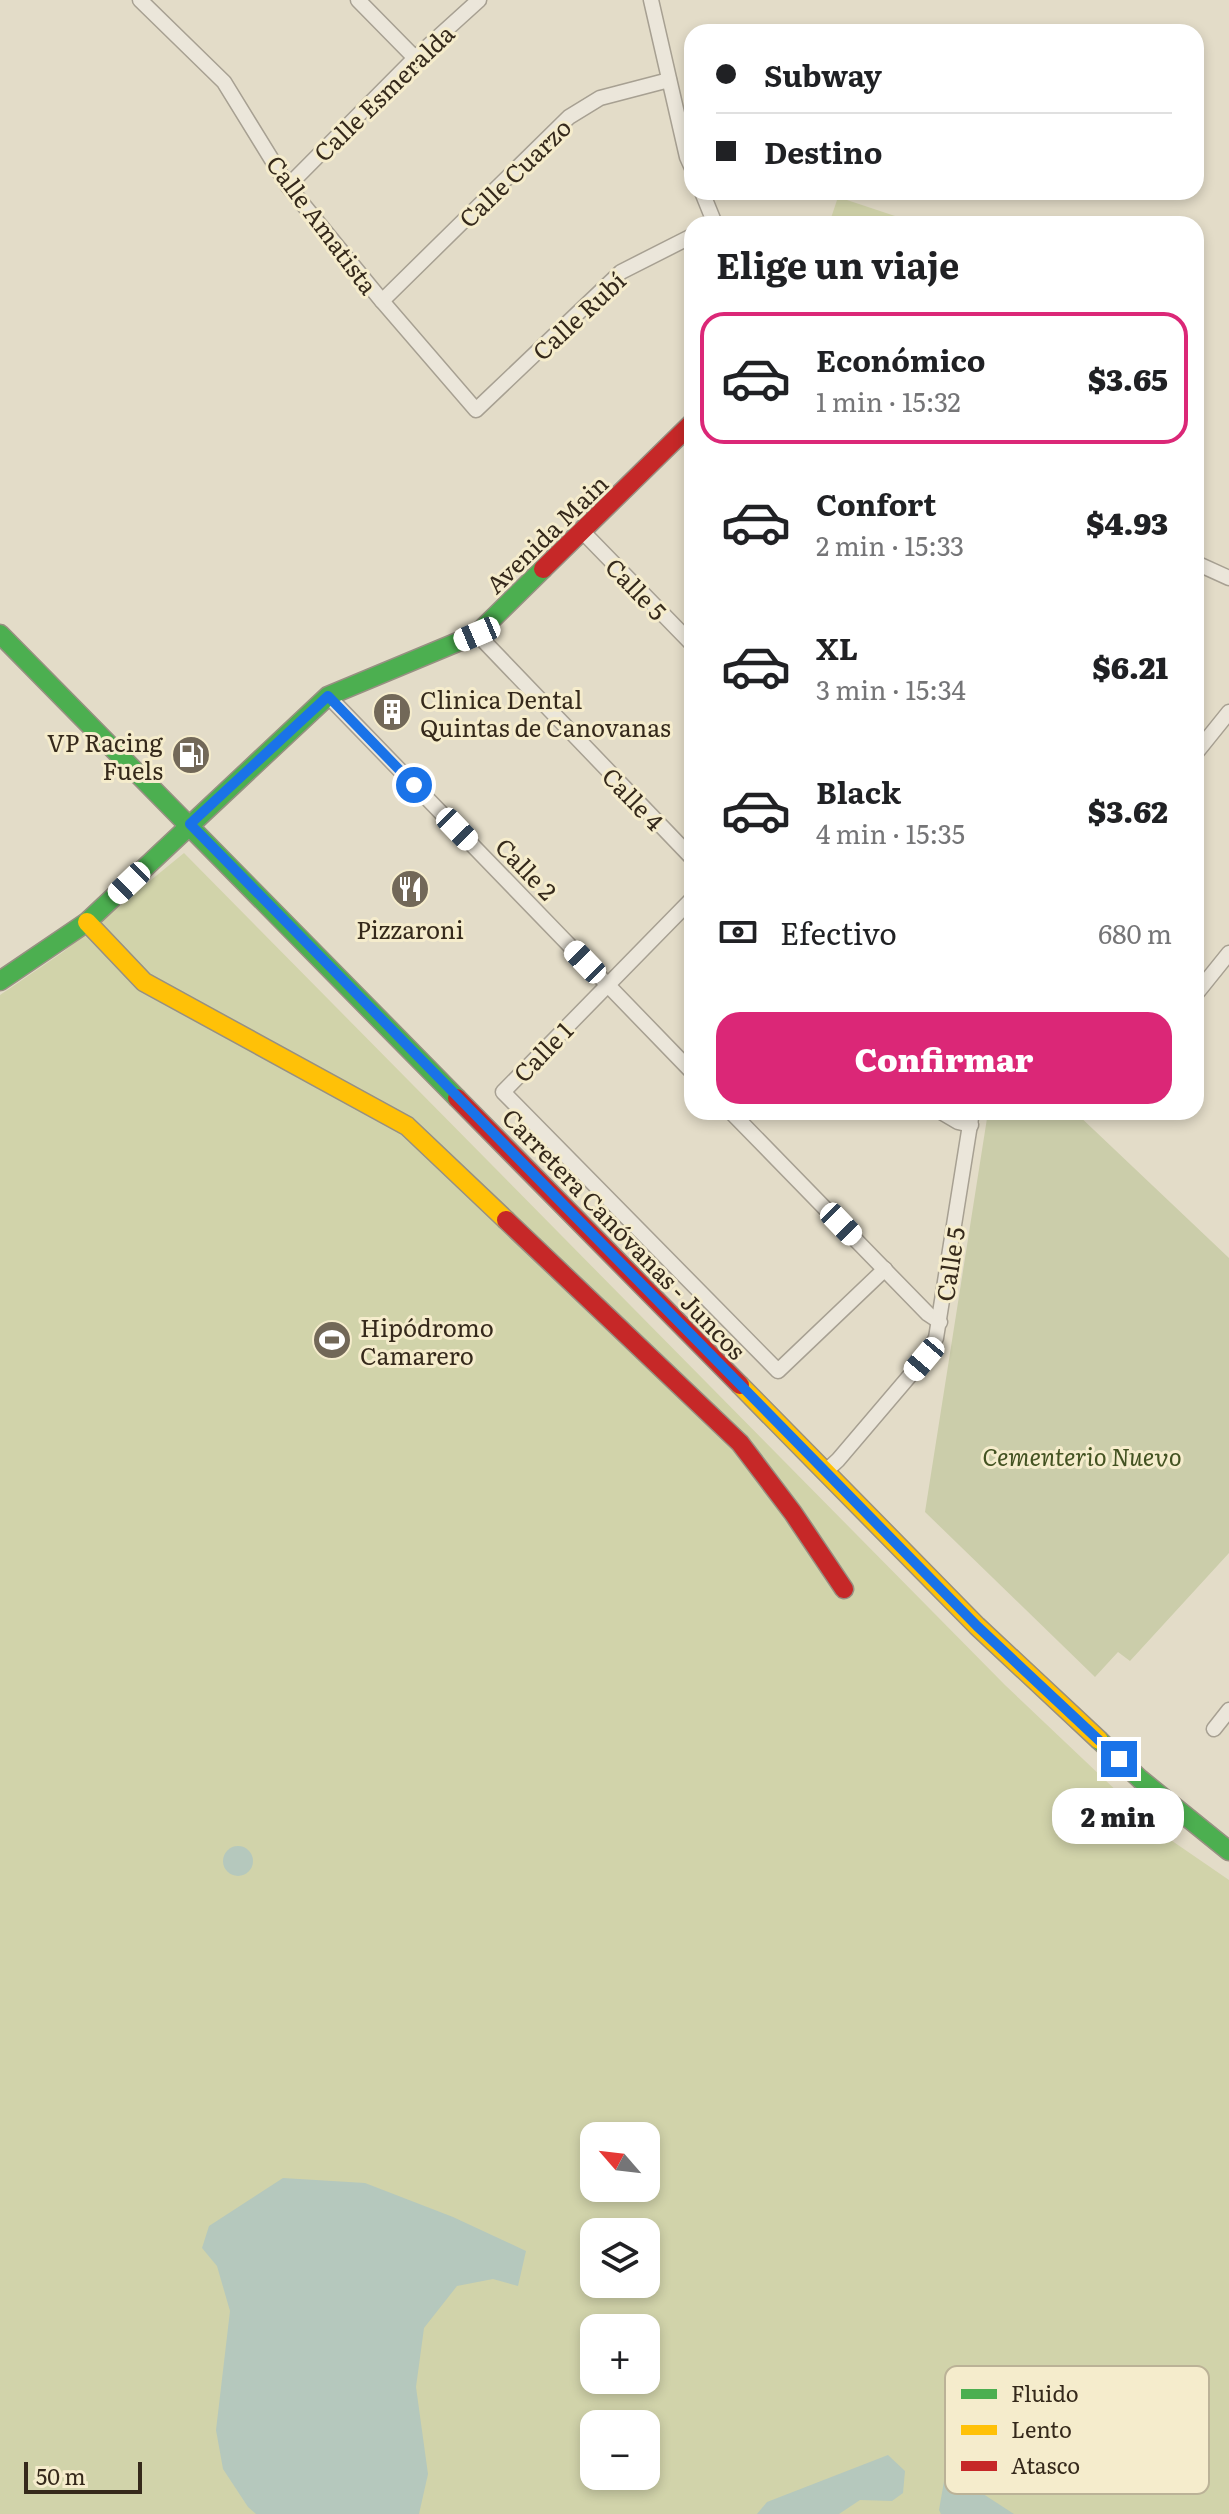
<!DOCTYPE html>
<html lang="es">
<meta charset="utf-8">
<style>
:root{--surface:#fff;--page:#f6f6f6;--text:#202124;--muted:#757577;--line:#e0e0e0;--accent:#db2777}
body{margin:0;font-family:Literata,serif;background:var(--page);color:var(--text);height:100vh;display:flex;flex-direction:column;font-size:30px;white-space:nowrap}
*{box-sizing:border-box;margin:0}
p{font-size:26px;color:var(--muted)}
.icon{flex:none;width:44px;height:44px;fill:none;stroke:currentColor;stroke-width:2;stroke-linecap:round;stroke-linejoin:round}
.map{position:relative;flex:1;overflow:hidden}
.panel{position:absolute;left:684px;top:216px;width:520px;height:904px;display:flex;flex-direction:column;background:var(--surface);border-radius:24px;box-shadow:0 4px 12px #0003}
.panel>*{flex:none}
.banner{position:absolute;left:684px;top:24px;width:520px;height:176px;border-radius:24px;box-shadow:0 4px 12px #0003;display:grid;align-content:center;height:176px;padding:0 32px;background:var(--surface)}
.needle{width:52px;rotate:298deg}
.tools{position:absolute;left:580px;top:2122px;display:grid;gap:16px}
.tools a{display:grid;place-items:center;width:80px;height:80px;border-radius:16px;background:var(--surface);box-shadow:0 4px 12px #0003;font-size:40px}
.scale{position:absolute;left:24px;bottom:20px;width:118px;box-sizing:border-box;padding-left:8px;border:4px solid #35291b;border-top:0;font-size:22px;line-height:28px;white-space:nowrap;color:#35291b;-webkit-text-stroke:6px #f5eccc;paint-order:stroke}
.end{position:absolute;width:36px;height:36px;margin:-18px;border:10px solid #1a73e8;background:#fff;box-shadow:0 0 0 4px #fff}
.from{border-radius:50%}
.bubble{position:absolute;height:56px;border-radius:24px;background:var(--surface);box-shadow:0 4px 12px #0003;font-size:26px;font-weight:800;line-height:56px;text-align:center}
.car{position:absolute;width:24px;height:48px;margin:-24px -12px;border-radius:10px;box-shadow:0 0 6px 2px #0007;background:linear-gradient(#fff 24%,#345 0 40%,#fff 0 76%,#345 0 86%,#fff 0)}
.banner b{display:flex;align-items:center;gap:28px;height:76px;font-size:30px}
.banner b+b{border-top:2px solid var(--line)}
.banner i{width:20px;height:20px;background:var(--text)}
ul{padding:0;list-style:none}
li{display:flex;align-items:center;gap:24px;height:132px;margin:0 16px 12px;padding:0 16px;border:4px solid transparent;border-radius:24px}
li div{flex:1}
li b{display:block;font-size:30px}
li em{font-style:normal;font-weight:800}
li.active{border-color:var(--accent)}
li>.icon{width:72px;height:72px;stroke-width:1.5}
h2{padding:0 32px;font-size:36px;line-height:96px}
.pay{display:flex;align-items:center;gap:20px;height:88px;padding:0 32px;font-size:30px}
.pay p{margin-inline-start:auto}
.action{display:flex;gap:16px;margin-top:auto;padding:16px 32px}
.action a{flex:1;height:92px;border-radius:24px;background:var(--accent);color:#fff;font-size:32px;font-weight:800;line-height:92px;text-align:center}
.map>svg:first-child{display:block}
.green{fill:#d1d3aa;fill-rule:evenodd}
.cemetery{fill:#cbcdaa}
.water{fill:#b5c8bd}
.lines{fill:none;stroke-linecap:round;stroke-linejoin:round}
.street-casing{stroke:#a7a092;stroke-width:17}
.fast-casing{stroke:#979082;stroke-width:21}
.slow-casing{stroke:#979082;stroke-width:21}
.jam-casing{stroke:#979082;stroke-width:21}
.street{stroke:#ebe6da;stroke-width:14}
.fast{stroke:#4caf50;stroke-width:18}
.slow{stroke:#ffc107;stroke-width:18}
.jam{stroke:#c62828;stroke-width:18}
.route{stroke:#1a73e8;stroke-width:10}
.labels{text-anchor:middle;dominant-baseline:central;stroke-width:6;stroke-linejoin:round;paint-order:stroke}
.street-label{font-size:24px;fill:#35291b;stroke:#f5eccc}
.poi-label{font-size:24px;fill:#35291b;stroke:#f5eccc;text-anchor:start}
.park-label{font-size:24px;font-style:italic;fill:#435221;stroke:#f5eccc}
.key{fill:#f5eccc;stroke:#bbb297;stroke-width:2}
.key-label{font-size:22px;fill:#35291b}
</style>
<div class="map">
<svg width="1229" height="2514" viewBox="0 0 1229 2514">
<rect width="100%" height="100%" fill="#e3dcc8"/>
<g class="green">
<path d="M838 197 916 223V224H829Z"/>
<path d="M184 853 1005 1685 1162 1834 1229 1880V2514H0V995L63 952ZM594 2136H646V2188H594ZM594 2232H646V2284H594ZM594 2328H646V2380H594ZM594 2424H646V2476H594Z"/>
</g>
<path class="cemetery" d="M988 1112H1075L1229 1258V1553L1130 1661 1118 1652 1095 1677 925 1512Z"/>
<g class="water">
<circle cx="238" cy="1861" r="15"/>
<path d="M283 2178 365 2183 453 2217 526 2251 518 2286 493 2279 457 2286 424 2328 416 2387 428 2474 419 2514H256L248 2507 223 2469 216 2430 230 2311 217 2266 202 2248 209 2226Z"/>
<path d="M888 2455 905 2471 903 2493 892 2501 860 2500 839 2514H757L767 2502Z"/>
<path d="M947 2464 966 2477 977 2490 1014 2514H941L939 2510Z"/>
</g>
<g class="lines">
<defs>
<g id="street">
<path d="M140 0 224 82 288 186 382 301 476 410 621 272 692 236"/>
<path d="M358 0 415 58"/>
<path d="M651 0 687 157 692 168"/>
<path d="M288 186 415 58 479 0"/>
<path d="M702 192 715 224"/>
<path d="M382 301 569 117 600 98 669 80"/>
<path d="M582 531 692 644"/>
<path d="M1196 563 1229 578"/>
<path d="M477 634 692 858"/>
<path d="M328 696 692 1072"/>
<path d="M1196 753 1229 712"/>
<path d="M692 899 503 1092 778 1371 885 1269"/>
<path d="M1196 994 1229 953"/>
<path d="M731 1112 928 1314 940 1322"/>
<path d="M941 1112 958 1122 971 1125"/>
<path d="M825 1472 838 1460 924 1359 936 1338 972 1112"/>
<path d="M1214 1729 1229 1710"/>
</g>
<g id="fast">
<path d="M0 634 457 1098"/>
<path d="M0 981 87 922 328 696 477 634 543 569"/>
<path d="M1099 1740 1140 1779 1229 1851"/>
</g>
<g id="slow">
<path d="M87 922 144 982 407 1126 506 1220"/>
<path d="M740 1385 977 1626 1099 1740"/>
</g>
<g id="jam">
<path d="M543 569 692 423"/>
<path d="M457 1098 740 1385"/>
<path d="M506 1220 740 1443 793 1513 844 1589"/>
</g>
</defs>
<use href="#street" class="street-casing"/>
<use href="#fast" class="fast-casing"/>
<use href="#slow" class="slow-casing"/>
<use href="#jam" class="jam-casing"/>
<use href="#street" class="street"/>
<use href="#fast" class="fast"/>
<use href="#slow" class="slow"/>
<use href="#jam" class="jam"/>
</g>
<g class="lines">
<path class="route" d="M414 785 328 696 190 824 977 1626 1119 1759"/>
</g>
<defs>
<symbol id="building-disc" viewBox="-11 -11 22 22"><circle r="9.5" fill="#726858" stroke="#f5eccc"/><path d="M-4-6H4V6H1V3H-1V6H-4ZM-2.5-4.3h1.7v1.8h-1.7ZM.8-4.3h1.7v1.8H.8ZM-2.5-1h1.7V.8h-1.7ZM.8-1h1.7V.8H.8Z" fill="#fff"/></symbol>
<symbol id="fuel-disc" viewBox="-11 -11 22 22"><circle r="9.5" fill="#726858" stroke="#f5eccc"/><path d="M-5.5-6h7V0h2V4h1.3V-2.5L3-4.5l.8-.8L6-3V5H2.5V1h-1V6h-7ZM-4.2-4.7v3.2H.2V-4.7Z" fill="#fff"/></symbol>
<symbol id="restaurant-disc" viewBox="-11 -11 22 22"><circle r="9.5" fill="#726858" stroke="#f5eccc"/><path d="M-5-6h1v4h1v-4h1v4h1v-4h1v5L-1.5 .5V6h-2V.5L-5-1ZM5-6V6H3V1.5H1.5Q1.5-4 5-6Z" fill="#fff"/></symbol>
<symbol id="stadium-disc" viewBox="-11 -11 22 22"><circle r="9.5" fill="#726858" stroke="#f5eccc"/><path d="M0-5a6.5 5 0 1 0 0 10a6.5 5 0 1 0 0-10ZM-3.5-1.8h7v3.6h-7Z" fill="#fff"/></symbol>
</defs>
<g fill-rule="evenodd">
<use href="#building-disc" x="370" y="690" width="44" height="44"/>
<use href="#fuel-disc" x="169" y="733" width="44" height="44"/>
<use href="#restaurant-disc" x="388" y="867" width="44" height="44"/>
<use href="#stadium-disc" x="310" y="1318" width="44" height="44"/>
</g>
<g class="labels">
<g class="street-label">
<text transform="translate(383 92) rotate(-44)">Calle Esmeralda</text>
<text transform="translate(514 172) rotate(-44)">Calle Cuarzo</text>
<text transform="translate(323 224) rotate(53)">Calle Amatista</text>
<text transform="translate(578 315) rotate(-43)">Calle Rubí</text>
<text transform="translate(546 533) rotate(-44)">Avenida Main</text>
<text transform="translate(637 588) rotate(46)">Calle 5</text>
<text transform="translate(634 798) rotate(46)">Calle 4</text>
<text transform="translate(527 868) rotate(46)">Calle 2</text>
<text transform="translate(542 1051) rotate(-46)">Calle 1</text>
<text transform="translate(625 1233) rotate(46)">Carretera Canóvanas - Juncos</text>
<text transform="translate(949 1264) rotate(-81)">Calle 5</text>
</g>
<g class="poi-label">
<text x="420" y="698">Clinica Dental<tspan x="420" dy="28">Quintas de Canovanas</tspan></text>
<text x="163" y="741" text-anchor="end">VP Racing<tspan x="163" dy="28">Fuels</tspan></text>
<text x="410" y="928" text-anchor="middle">Pizzaroni</text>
<text x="360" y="1326">Hipódromo<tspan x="360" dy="28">Camarero</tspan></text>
</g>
<g class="park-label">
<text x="1082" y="1455">Cementerio Nuevo</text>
</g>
</g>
<rect x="945" y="2366" width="264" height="128" rx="12" class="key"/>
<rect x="961" y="2389" width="36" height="10" fill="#4caf50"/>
<rect x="961" y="2425" width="36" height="10" fill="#ffc107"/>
<rect x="961" y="2461" width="36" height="10" fill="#c62828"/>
<g class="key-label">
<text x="1011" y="2402">Fluido</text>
<text x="1011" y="2438">Lento</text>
<text x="1011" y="2474">Atasco</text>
</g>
</svg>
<div class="tools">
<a><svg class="needle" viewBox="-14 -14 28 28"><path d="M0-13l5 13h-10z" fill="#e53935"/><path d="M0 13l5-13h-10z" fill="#757577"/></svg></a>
<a><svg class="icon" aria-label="layers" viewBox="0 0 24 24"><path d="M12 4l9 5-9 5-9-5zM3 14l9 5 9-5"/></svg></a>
<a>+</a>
<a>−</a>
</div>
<div class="scale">50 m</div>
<i class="end from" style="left:414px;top:785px"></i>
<i class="end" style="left:1119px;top:1759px"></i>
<div class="bubble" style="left:1052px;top:1788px;width:132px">2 min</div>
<i class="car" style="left:477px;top:634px;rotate:247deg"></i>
<i class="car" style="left:457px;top:829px;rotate:136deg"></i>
<i class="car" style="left:129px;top:883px;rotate:226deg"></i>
<i class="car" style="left:585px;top:962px;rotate:316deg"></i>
<i class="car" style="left:841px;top:1224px;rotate:136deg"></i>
<i class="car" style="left:924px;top:1359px;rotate:220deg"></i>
<div class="banner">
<b><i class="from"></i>Subway</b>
<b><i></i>Destino</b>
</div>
<section class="panel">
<h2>Elige un viaje</h2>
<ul>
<li class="active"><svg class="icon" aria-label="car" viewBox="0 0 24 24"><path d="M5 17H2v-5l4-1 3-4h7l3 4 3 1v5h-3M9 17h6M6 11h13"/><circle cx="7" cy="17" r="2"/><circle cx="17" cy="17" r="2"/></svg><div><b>Económico</b><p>1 min · 15:32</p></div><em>$3.65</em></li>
<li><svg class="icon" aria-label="car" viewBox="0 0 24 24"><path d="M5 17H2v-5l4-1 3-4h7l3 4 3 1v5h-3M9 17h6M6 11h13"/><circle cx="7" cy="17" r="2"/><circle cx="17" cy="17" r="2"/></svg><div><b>Confort</b><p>2 min · 15:33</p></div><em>$4.93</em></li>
<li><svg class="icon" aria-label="car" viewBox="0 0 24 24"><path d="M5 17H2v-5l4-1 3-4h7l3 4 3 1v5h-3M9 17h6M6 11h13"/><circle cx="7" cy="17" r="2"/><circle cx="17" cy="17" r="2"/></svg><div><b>XL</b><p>3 min · 15:34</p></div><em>$6.21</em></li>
<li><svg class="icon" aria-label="car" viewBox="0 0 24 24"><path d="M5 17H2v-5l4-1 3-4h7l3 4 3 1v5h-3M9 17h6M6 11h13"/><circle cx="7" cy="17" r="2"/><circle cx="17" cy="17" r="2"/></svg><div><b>Black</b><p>4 min · 15:35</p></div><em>$3.62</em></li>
</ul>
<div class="pay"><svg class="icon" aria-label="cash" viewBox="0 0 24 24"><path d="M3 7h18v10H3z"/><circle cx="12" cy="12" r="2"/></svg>Efectivo<p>680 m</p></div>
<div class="action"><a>Confirmar</a></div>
</section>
</div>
